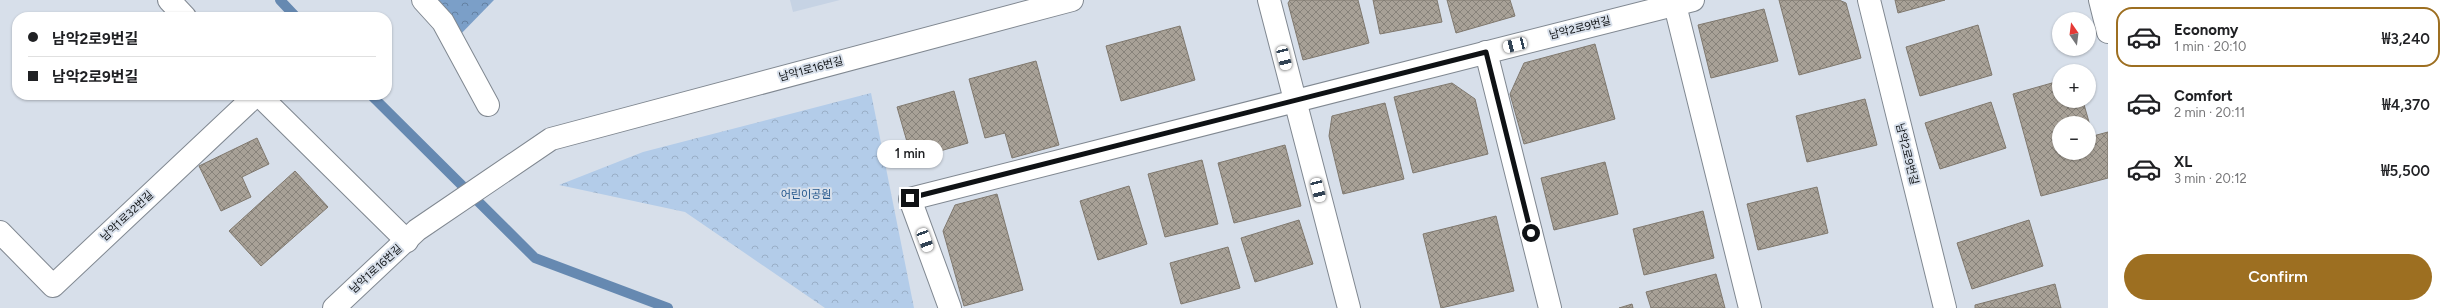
<!DOCTYPE html>
<meta charset="utf-8">
<style>
:root{--surface:#fff;--page:#f2f2f2;--text:#202124;--muted:#757577;--line:#e0e0e0;--accent:#9d6f21}
body{margin:0;font-family:Figtree,"Noto Sans KR",sans-serif;background:var(--page);color:var(--text);height:100vh;display:flex;flex-direction:column;font-size:15px;white-space:nowrap}
*{box-sizing:border-box;margin:0}
p{font-size:13px;color:var(--muted)}
.icon{flex:none;width:22px;height:22px;fill:none;stroke:currentColor;stroke-width:2;stroke-linecap:round;stroke-linejoin:round}
.map{position:relative;flex:1;overflow:hidden}
.side{display:flex;flex-direction:column;background:var(--surface);width:340px}
.side>*{flex:none}
.hud{position:absolute;left:12px;top:12px;width:380px;height:88px;border-radius:16px;box-shadow:0 1px 3px #0004;display:grid;align-content:center;height:88px;padding:0 16px;background:var(--surface)}
.needle{width:26px;rotate:346deg}
.buttons{position:absolute;left:2052px;top:12px;display:grid;gap:8px}
.buttons a{display:grid;place-items:center;width:44px;height:44px;border-radius:50%;background:var(--surface);box-shadow:0 1px 3px #0004;font-size:20px}
.end{position:absolute;width:18px;height:18px;margin:-9px;border:5px solid #0f1215;background:#fff;box-shadow:0 0 0 2px #fff}
.from{border-radius:50%}
.bubble{position:absolute;height:28px;border-radius:14px;background:var(--surface);box-shadow:0 1px 3px #0004;font-size:13px;font-weight:600;line-height:28px;text-align:center}
.car{position:absolute;width:12px;height:24px;margin:-12px -6px;border-radius:5px;box-shadow:0 0 3px 1px #0007;background:linear-gradient(#fff 24%,#345 0 40%,#fff 0 76%,#345 0 86%,#fff 0)}
.hud b{display:flex;align-items:center;gap:14px;height:38px;font-size:15px}
.hud b+b{border-top:1px solid var(--line)}
.hud i{width:10px;height:10px;background:var(--text)}
ul{padding:7px 0 0;list-style:none}
li{display:flex;align-items:center;gap:12px;height:60px;margin:0 8px 6px;padding:0 8px;border:2px solid transparent;border-radius:16px}
li div{flex:1}
li b{display:block;font-size:15px}
li em{font-style:normal;font-weight:600}
li.current{border-color:var(--accent)}
li>.icon{width:36px;height:36px;stroke-width:1.5}
.primary-button{display:flex;gap:8px;margin-top:auto;padding:8px 16px}
.primary-button a{flex:1;height:46px;border-radius:24px;background:var(--accent);color:#fff;font-size:16px;font-weight:600;line-height:46px;text-align:center}
main{display:flex;flex:1;min-height:0}
.map>svg:first-child{display:block}
.built{fill:#c6d3e4}
.forest{fill:url(#forest-crowns)}
.park{fill:url(#park-crowns)}
.lines{fill:none;stroke-linecap:round;stroke-linejoin:round}
.stream{stroke:#6689b1;stroke-width:10}
.building{fill:url(#building-cross-hatch);stroke:#7f786e;fill-rule:evenodd}
.minor-casing{stroke:#808891;stroke-width:24}
.minor{stroke:#fff;stroke-width:22}
.route{stroke:#0f1215;stroke-width:5}
.labels{text-anchor:middle;dominant-baseline:central;stroke-width:4;stroke-linejoin:round;paint-order:stroke}
.street-label{font-size:11px;fill:#0f1215;stroke:#d7dfea}
.park-label{font-size:11px;fill:#26588d;stroke:#d7dfea}
</style>
<main>
<div class="map">
<svg width="2108" height="308" viewBox="0 0 2108 308">
<defs>
<pattern id="forest-crowns" width="20" height="18" patternUnits="userSpaceOnUse"><rect width="20" height="18" fill="#7b9fc8"/><path d="M2 6a3 3 0 1 1 6 0M12 15a3 3 0 1 1 6 0" fill="none" stroke="#6380a1"/></pattern>
<pattern id="park-crowns" width="20" height="18" patternUnits="userSpaceOnUse"><rect width="20" height="18" fill="#b3cce9"/><path d="M2 6a3 3 0 1 1 6 0M12 15a3 3 0 1 1 6 0" fill="none" stroke="#99aec7"/></pattern>
<pattern id="building-cross-hatch" width="8" height="8" patternUnits="userSpaceOnUse"><rect width="8" height="8" fill="#a8a197"/><path d="M0 0l8 8M0 8l8-8" fill="none" stroke="#87827a"/></pattern>
</defs>
<rect width="100%" height="100%" fill="#d7dfea"/>
<path class="built" d="M790 0H840L793 12Z"/>
<path class="forest" d="M419 0H494L454 41Z"/>
<path class="park" d="M871 93 914 308H825L685 212 559 185 643 152Z"/>
<g class="lines">
<g class="stream">
<path d="M280 0 296 17"/>
<path d="M371 95 535 258 668 308"/>
</g>
</g>
<g class="building">
<path d="M1290 0H1358L1369 43 1303 60 1288 3Z"/>
<path d="M1373 0H1437L1442 22 1380 34Z"/>
<path d="M1447 0H1510L1515 16 1456 33Z"/>
<path d="M1779 0H1839L1846 3 1861 58 1799 75Z"/>
<path d="M1895 0H1945L1898 13Z"/>
<path d="M1764 9 1778 61 1711 78 1698 25Z"/>
<path d="M1978 25 1992 75 1920 96 1906 47Z"/>
<path d="M1180 26 1195 80 1121 101 1106 46Z"/>
<path d="M1595 44 1615 119 1524 144 1510 94 1524 63Z"/>
<path d="M1036 61 1059 145 1012 158 1005 133 985 138 969 79Z"/>
<path d="M2059 81V101H2083L2093 136 2108 132V178L2041 196 2013 94ZM2059 123H2089V153H2059Z"/>
<path d="M1452 83 1475 99 1488 154 1413 173 1394 97Z"/>
<path d="M954 91 968 143 912 159 897 107Z"/>
<path d="M1865 99 1877 145 1807 162 1796 116Z"/>
<path d="M1991 102 2006 148 1940 169 1925 123Z"/>
<path d="M1385 103 1404 179 1343 194 1329 136 1332 116Z"/>
<path d="M257 138 269 164 242 177 251 197 221 211 199 166Z"/>
<path d="M1285 145 1301 206 1234 223 1218 163Z"/>
<path d="M1202 160 1218 224 1165 237 1148 174Z"/>
<path d="M1605 162 1618 214 1554 230 1541 178Z"/>
<path d="M295 171 328 207 261 266 229 231Z"/>
<path d="M1129 186 1147 244 1098 260 1080 201Z"/>
<path d="M1817 187 1828 233 1758 250 1747 204Z"/>
<path d="M997 194 1023 290 964 306 943 231 955 205Z"/>
<path d="M1703 211 1714 258 1644 275 1633 229Z"/>
<path d="M1496 216 1514 291 1441 308 1423 234Z"/>
<path d="M1299 220 1313 264 1255 282 1241 238Z"/>
<path d="M2029 220 2043 266 1972 289 1957 243Z"/>
<path d="M1228 247 1240 288 1181 304 1170 263Z"/>
<path d="M1716 274 1725 308H1651L1646 292Z"/>
<path d="M2055 284 2061 308H1975V305Z"/>
<path d="M1632 304 1633 308H1619Z"/>
</g>
<g class="lines">
<defs>
<g id="minor">
<path d="M169 0 185 17"/>
<path d="M423 0 443 22 488 105"/>
<path d="M1269 0 1349 308"/>
<path d="M1869 0 1945 308"/>
<path d="M2100 0 2108 32"/>
<path d="M1675 5 1750 308"/>
<path d="M1486 52 1550 308"/>
<path d="M259 95 407 241"/>
<path d="M0 232 53 286 256 95"/>
<path d="M334 308 417 230 551 139 1072 0"/>
<path d="M950 308 910 199 1693 0"/>
</g>
</defs>
<use href="#minor" class="minor-casing"/>
<use href="#minor" class="minor"/>
</g>
<g class="lines">
<path class="route" d="M910 198 1486 52 1531 233"/>
</g>
<g class="labels">
<g class="street-label">
<text transform="translate(1580 28) rotate(-14)">남악2로9번길</text>
<text transform="translate(811 69) rotate(-15)">남악1로16번길</text>
<text transform="translate(1907 154) rotate(76)">남악2로9번길</text>
<text transform="translate(127 216) rotate(-43)">남악1로32번길</text>
<text transform="translate(376 269) rotate(-42)">남악1로16번길</text>
</g>
<g class="park-label">
<text x="806" y="194">어린이공원</text>
</g>
</g>
</svg>
<div class="buttons">
<a><svg class="needle" viewBox="-14 -14 28 28"><path d="M0-13l5 13h-10z" fill="#e53935"/><path d="M0 13l5-13h-10z" fill="#757577"/></svg></a>
<a>+</a>
<a>−</a>
</div>
<i class="end from" style="left:1531px;top:233px"></i>
<i class="end" style="left:910px;top:198px"></i>
<div class="bubble" style="left:877px;top:140px;width:66px">1 min</div>
<i class="car" style="left:1515px;top:45px;rotate:256deg"></i>
<i class="car" style="left:1284px;top:58px;rotate:166deg"></i>
<i class="car" style="left:1318px;top:190px;rotate:166deg"></i>
<i class="car" style="left:925px;top:240px;rotate:160deg"></i>
<div class="hud">
<b><i class="from"></i>남악2로9번길</b>
<b><i></i>남악2로9번길</b>
</div>
</div>
<section class="side">
<ul>
<li class="current"><svg class="icon" aria-label="car" viewBox="0 0 24 24"><path d="M5 17H2v-5l4-1 3-4h7l3 4 3 1v5h-3M9 17h6M6 11h13"/><circle cx="7" cy="17" r="2"/><circle cx="17" cy="17" r="2"/></svg><div><b>Economy</b><p>1 min · 20:10</p></div><em>₩3,240</em></li>
<li><svg class="icon" aria-label="car" viewBox="0 0 24 24"><path d="M5 17H2v-5l4-1 3-4h7l3 4 3 1v5h-3M9 17h6M6 11h13"/><circle cx="7" cy="17" r="2"/><circle cx="17" cy="17" r="2"/></svg><div><b>Comfort</b><p>2 min · 20:11</p></div><em>₩4,370</em></li>
<li><svg class="icon" aria-label="car" viewBox="0 0 24 24"><path d="M5 17H2v-5l4-1 3-4h7l3 4 3 1v5h-3M9 17h6M6 11h13"/><circle cx="7" cy="17" r="2"/><circle cx="17" cy="17" r="2"/></svg><div><b>XL</b><p>3 min · 20:12</p></div><em>₩5,500</em></li>
</ul>
<div class="primary-button"><a>Confirm</a></div>
</section>
</main>
